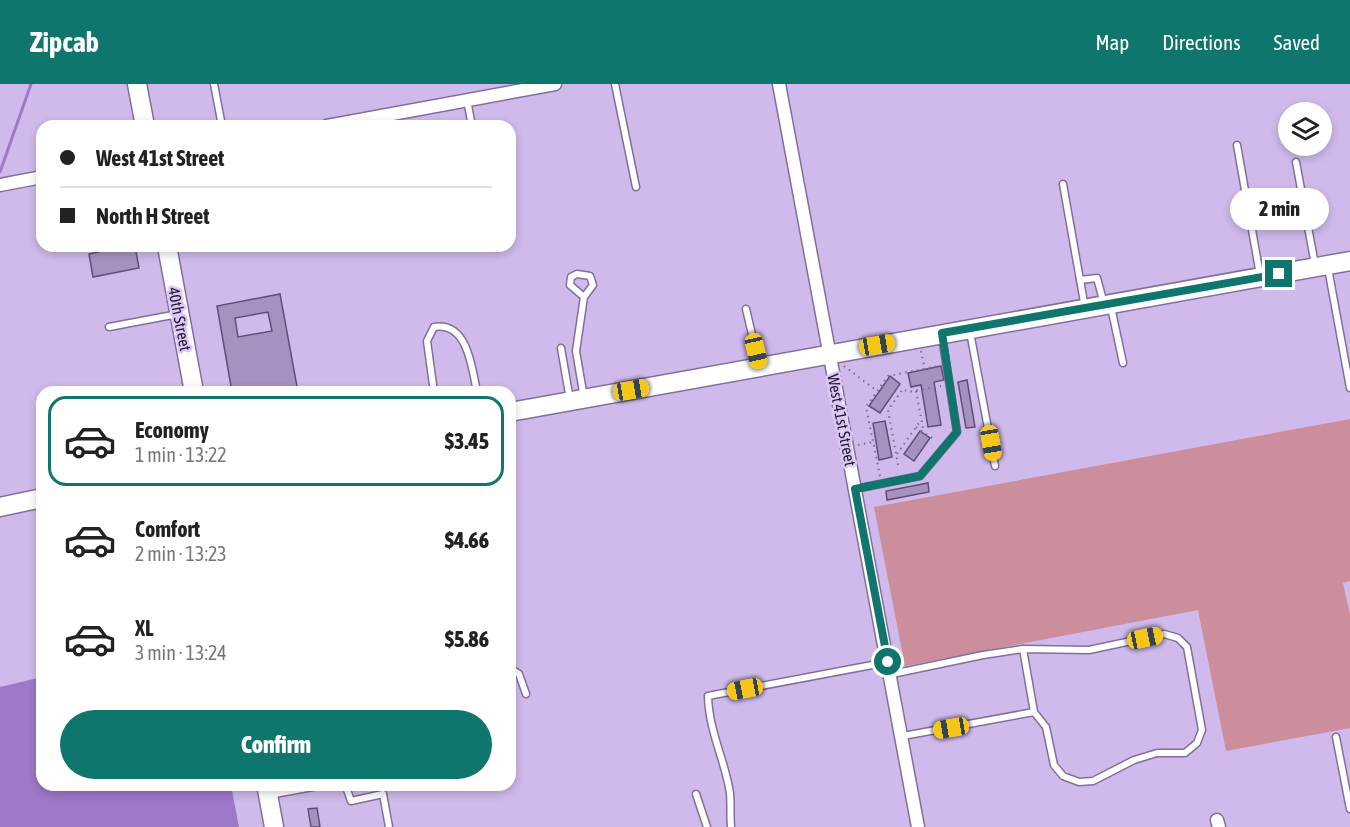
<!DOCTYPE html>
<meta charset="utf-8">
<style>
:root{--surface:#fff;--page:#f2f2f2;--text:#222;--muted:#767676;--line:#e0e0e0;--accent:#0f766e}
body{margin:0;font-family:"Asap Condensed",sans-serif;background:var(--page);color:var(--text);height:100vh;display:flex;flex-direction:column;font-size:22px;white-space:nowrap}
*{box-sizing:border-box;margin:0}
p{font-size:20px;color:var(--muted)}
.icon{flex:none;width:33px;height:33px;fill:none;stroke:currentColor;stroke-width:2;stroke-linecap:round;stroke-linejoin:round}
.map{position:relative;flex:1;overflow:hidden}
.sheet{position:absolute;left:36px;top:302px;width:480px;height:405px;display:flex;flex-direction:column;background:var(--surface);border-radius:18px;box-shadow:0 3px 9px #0003}
.sheet>*{flex:none}
.top-card{position:absolute;left:36px;top:36px;width:480px;height:132px;border-radius:18px;box-shadow:0 3px 9px #0003;display:grid;align-content:center;height:132px;padding:0 24px;background:var(--surface)}
.tools{position:absolute;left:1278px;top:18px;display:grid;gap:12px}
.tools a{display:grid;place-items:center;width:54px;height:54px;border-radius:50%;background:var(--surface);box-shadow:0 3px 9px #0003;font-size:30px}
.end{position:absolute;width:27px;height:27px;margin:-14px;border:8px solid #0f766e;background:#fff;box-shadow:0 0 0 3px #fff}
.from{border-radius:50%}
.bubble{position:absolute;height:42px;border-radius:21px;background:var(--surface);box-shadow:0 3px 9px #0003;font-size:20px;font-weight:800;line-height:42px;text-align:center}
.car{position:absolute;width:18px;height:36px;margin:-18px -9px;border-radius:8px;box-shadow:0 0 4px 2px #0007;background:linear-gradient(#f5c518 24%,#345 0 40%,#f5c518 0 76%,#345 0 86%,#f5c518 0)}
.top-card b{display:flex;align-items:center;gap:21px;height:57px;font-size:22px}
.top-card b+b{border-top:2px solid var(--line)}
.top-card i{width:15px;height:15px;background:var(--text)}
ul{padding:10px 0 0;list-style:none}
li{display:flex;align-items:center;gap:18px;height:90px;margin:0 12px 9px;padding:0 12px;border:3px solid transparent;border-radius:18px}
li div{flex:1}
li b{display:block;font-size:22px}
li em{font-style:normal;font-weight:800}
li.on{border-color:var(--accent)}
li>.icon{width:54px;height:54px;stroke-width:1.5}
.primary-button{display:flex;gap:12px;margin-top:auto;padding:12px 24px}
.primary-button a{flex:1;height:69px;border-radius:36px;background:var(--accent);color:#fff;font-size:24px;font-weight:800;line-height:69px;text-align:center}
header{display:flex;align-items:center;gap:36px;box-sizing:border-box;height:84px;padding:0 30px;background:var(--accent);color:#fff}
header strong{font-size:28px}
nav{display:flex;gap:33px;margin-inline-start:auto;font-size:21px}
.map>svg:first-child{display:block}
.green{fill:#cc8d9c}
.water{fill:#9d79c8}
.lines{fill:none;stroke-linecap:round;stroke-linejoin:round}
.stream{stroke:#9d79c8;stroke-width:3}
.building{fill:#a692c1;stroke:#614e78;stroke-width:1.5;fill-rule:evenodd}
.lane-casing{stroke:#826f9b;stroke-width:9}
.street-casing{stroke:#826f9b;stroke-width:15}
.secondary-casing{stroke:#826f9b;stroke-width:21}
.path{stroke:#7b6d8e;stroke-width:2;stroke-dasharray:1.5 4.5;stroke-linecap:butt}
.lane{stroke:#fff;stroke-width:6}
.street{stroke:#fff;stroke-width:12}
.secondary{stroke:#fff;stroke-width:18}
.route{stroke:#0f766e;stroke-width:8}
.labels{text-anchor:middle;dominant-baseline:central;stroke-width:5;stroke-linejoin:round;paint-order:stroke}
.street-label{font-size:16px;fill:#20192a;stroke:#dcc7f8}
</style>
<header>
<strong>Zipcab</strong>
<nav><a>Map</a><a>Directions</a><a>Saved</a></nav>
</header>
<div class="map">
<svg width="1350" height="743" viewBox="0 0 1350 743">
<rect width="100%" height="100%" fill="#cfbaeb"/>
<path class="green" d="M1350 335V497L1343 499 1350 530V644L1226 667 1198 526 905 582 874 423Z"/>
<path class="water" d="M42 593V700L231 701 239 743H0V603Z"/>
<g class="lines">
<path class="stream" d="M0 88 31 0"/>
</g>
<g class="building">
<path d="M123 162H135L139 184 93 193 89 170Z"/>
<path d="M280 210 298 308H232L217 222ZM268 228 272 247 238 253 235 234Z"/>
<path d="M941 282 944 296 934 298 941 341 928 343 921 301 911 303 908 289Z"/>
<path d="M890 292 900 300 880 329 869 322Z"/>
<path d="M967 296 975 343 966 344 958 298Z"/>
<path d="M885 337 892 373 879 376 873 339Z"/>
<path d="M920 347 930 354 914 377 904 370Z"/>
<path d="M928 399 929 408 887 416 886 407Z"/>
<path d="M317 724 320 743H311L308 725Z"/>
</g>
<g class="lines">
<defs>
<g id="lane">
<path d="M214 0 222 42"/>
<path d="M615 0 636 103"/>
<path d="M467 16 472 42"/>
<path d="M1237 61 1260 191"/>
<path d="M1296 78 1315 181"/>
<path d="M1063 100 1085 224"/>
<path d="M1328 184 1350 304"/>
<path d="M1080 196 1097 194 1104 220"/>
<path d="M584 213 570 201 571 193 577 190 590 192 593 201 584 213 576 267 584 314"/>
<path d="M1111 223 1123 279"/>
<path d="M746 225 759 280"/>
<path d="M109 243 178 230"/>
<path d="M970 248 995 382"/>
<path d="M561 264 570 316"/>
<path d="M434 308 427 257 434 243C468 237 472 285 477 308"/>
<path d="M855 405 920 392 957 348 942 253"/>
<path d="M1023 565 1034 628"/>
<path d="M510 584 519 590 526 610"/>
<path d="M892 590 983 571 1023 565 1089 566 1164 550 1178 554 1187 563 1202 646 1197 659 1185 669H1157L1134 676 1093 697 1079 698 1063 692 1054 681 1046 643 1034 628 903 652"/>
<path d="M1336 653 1350 725"/>
<path d="M345 700 351 717 383 710 389 743"/>
<path d="M696 710 707 743"/>
<path d="M269 711 329 700"/>
<path d="M731 743C730 732 731 720 730 709 725 676 709 648 708 612L888 578"/>
</g>
<g id="street">
<path d="M779 0 918 743"/>
<path d="M327 42 555 0"/>
<path d="M0 101 42 93"/>
<path d="M1217 736 1219 743"/>
</g>
<g id="secondary">
<path d="M137 0 145 42"/>
<path d="M167 162 194 308"/>
<path d="M510 328 1350 177"/>
<path d="M0 423 42 414"/>
<path d="M266 700 274 743"/>
</g>
</defs>
<use href="#lane" class="lane-casing"/>
<use href="#street" class="street-casing"/>
<use href="#secondary" class="secondary-casing"/>
<g class="path">
<path d="M921 267 925 285"/>
<path d="M844 282 877 307"/>
<path d="M916 307 923 344"/>
<path d="M916 343 932 354"/>
<path d="M858 361 873 358"/>
<path d="M897 370 921 336"/>
<path d="M898 381 888 326 903 305 908 308 941 302"/>
<path d="M880 392 866 323 888 292 938 282"/>
</g>
<use href="#lane" class="lane"/>
<use href="#street" class="street"/>
<use href="#secondary" class="secondary"/>
</g>
<g class="lines">
<path class="route" d="M888 578 855 405 920 392 957 348 942 249 1279 190"/>
</g>
<g class="labels">
<g class="street-label">
<text transform="translate(180 235) rotate(79)">40th Street</text>
<text transform="translate(842 336) rotate(79)">West 41st Street</text>
</g>
</g>
</svg>
<div class="tools">
<a><svg class="icon" aria-label="layers" viewBox="0 0 24 24"><path d="M12 4l9 5-9 5-9-5zM3 14l9 5 9-5"/></svg></a>
</div>
<i class="end from" style="left:888px;top:578px"></i>
<i class="end" style="left:1279px;top:190px"></i>
<div class="bubble" style="left:1230px;top:104px;width:99px">2 min</div>
<i class="car" style="left:877px;top:261px;rotate:80deg"></i>
<i class="car" style="left:756px;top:267px;rotate:167deg"></i>
<i class="car" style="left:631px;top:306px;rotate:80deg"></i>
<i class="car" style="left:991px;top:359px;rotate:170deg"></i>
<i class="car" style="left:1145px;top:554px;rotate:78deg"></i>
<i class="car" style="left:745px;top:605px;rotate:259deg"></i>
<i class="car" style="left:951px;top:644px;rotate:260deg"></i>
<div class="top-card">
<b><i class="from"></i>West 41st Street</b>
<b><i></i>North H Street</b>
</div>
<section class="sheet">
<ul>
<li class="on"><svg class="icon" aria-label="car" viewBox="0 0 24 24"><path d="M5 17H2v-5l4-1 3-4h7l3 4 3 1v5h-3M9 17h6M6 11h13"/><circle cx="7" cy="17" r="2"/><circle cx="17" cy="17" r="2"/></svg><div><b>Economy</b><p>1 min · 13:22</p></div><em>$3.45</em></li>
<li><svg class="icon" aria-label="car" viewBox="0 0 24 24"><path d="M5 17H2v-5l4-1 3-4h7l3 4 3 1v5h-3M9 17h6M6 11h13"/><circle cx="7" cy="17" r="2"/><circle cx="17" cy="17" r="2"/></svg><div><b>Comfort</b><p>2 min · 13:23</p></div><em>$4.66</em></li>
<li><svg class="icon" aria-label="car" viewBox="0 0 24 24"><path d="M5 17H2v-5l4-1 3-4h7l3 4 3 1v5h-3M9 17h6M6 11h13"/><circle cx="7" cy="17" r="2"/><circle cx="17" cy="17" r="2"/></svg><div><b>XL</b><p>3 min · 13:24</p></div><em>$5.86</em></li>
</ul>
<div class="primary-button"><a>Confirm</a></div>
</section>
</div>
